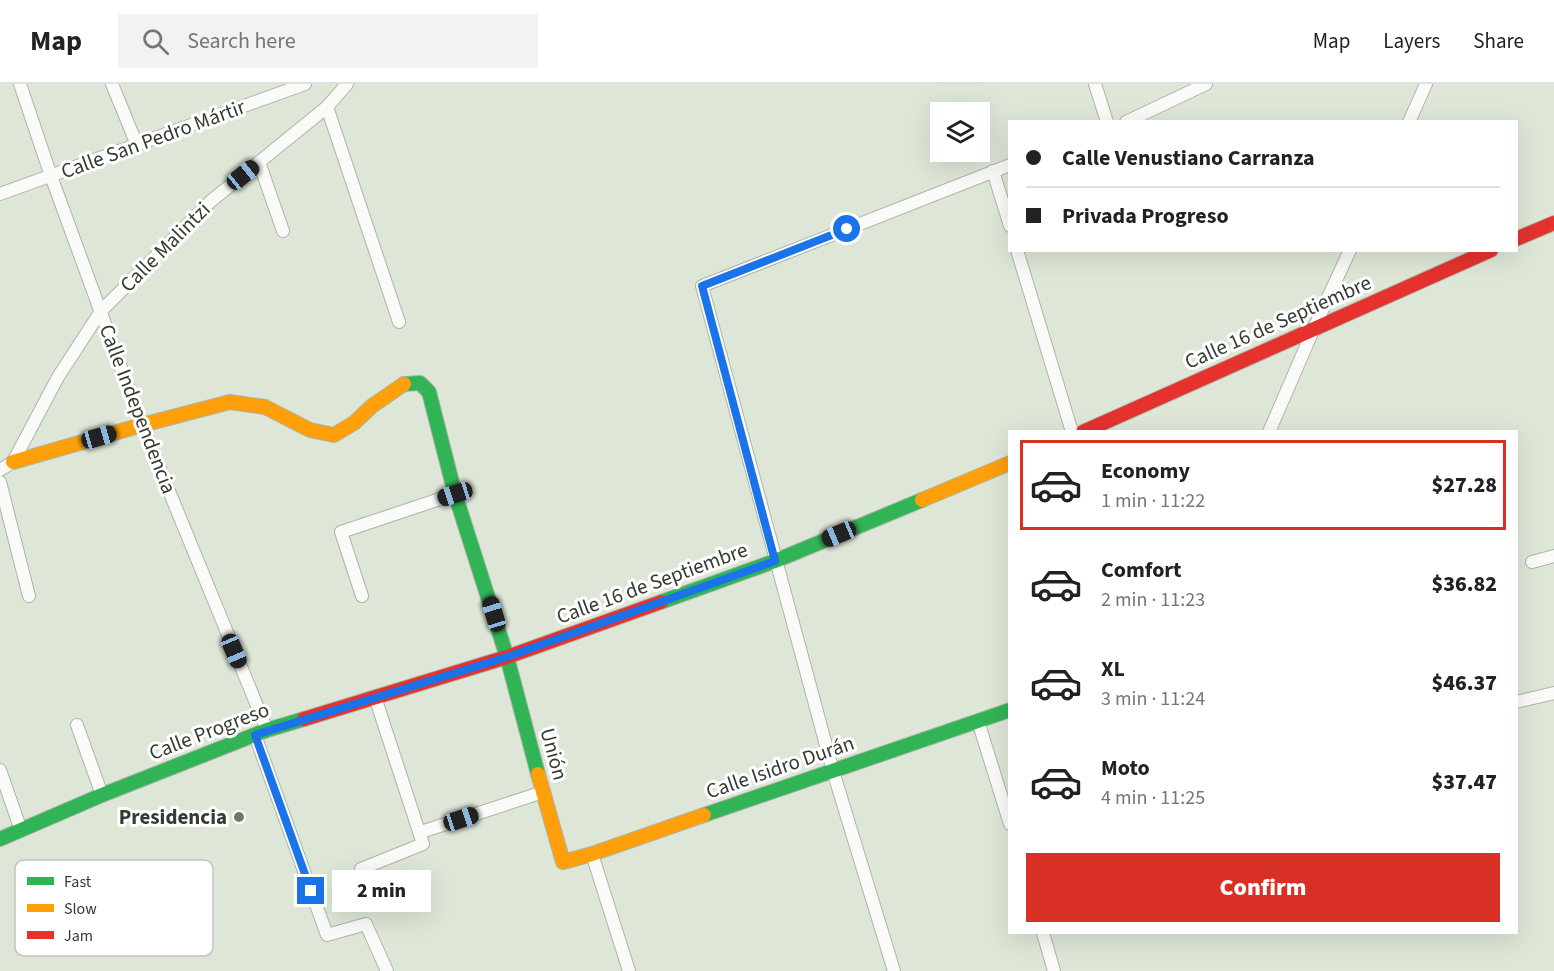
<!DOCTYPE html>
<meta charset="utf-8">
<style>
:root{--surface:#fff;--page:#f2f2f2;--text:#222;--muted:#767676;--line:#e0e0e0;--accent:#d93025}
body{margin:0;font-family:"Source Sans 3",sans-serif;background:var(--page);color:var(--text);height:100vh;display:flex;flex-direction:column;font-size:22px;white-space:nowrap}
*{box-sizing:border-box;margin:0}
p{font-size:20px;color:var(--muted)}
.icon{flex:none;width:33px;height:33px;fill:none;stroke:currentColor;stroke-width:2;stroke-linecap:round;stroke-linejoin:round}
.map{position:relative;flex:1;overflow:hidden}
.sheet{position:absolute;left:1008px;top:346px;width:510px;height:504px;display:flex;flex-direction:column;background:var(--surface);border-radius:0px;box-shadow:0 6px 24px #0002}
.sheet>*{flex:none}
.hud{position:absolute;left:1008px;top:36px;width:510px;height:132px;border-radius:0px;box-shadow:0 6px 24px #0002;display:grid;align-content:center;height:132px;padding:0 18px;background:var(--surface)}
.controls{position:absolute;left:930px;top:18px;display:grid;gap:12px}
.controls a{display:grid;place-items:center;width:60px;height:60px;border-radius:0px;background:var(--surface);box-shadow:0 6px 24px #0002;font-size:30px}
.end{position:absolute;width:27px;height:27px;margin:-14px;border:8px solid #1a73e8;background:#fff;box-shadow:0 0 0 3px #fff}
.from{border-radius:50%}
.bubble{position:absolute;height:42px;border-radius:0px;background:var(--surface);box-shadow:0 6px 24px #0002;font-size:20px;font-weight:800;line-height:42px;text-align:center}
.car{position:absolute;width:18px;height:36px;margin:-18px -9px;border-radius:8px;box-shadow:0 0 4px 2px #0007;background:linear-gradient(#222 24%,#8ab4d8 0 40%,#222 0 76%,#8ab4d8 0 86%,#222 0)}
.hud b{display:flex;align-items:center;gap:21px;height:57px;font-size:22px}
.hud b+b{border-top:2px solid var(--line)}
.hud i{width:15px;height:15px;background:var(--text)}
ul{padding:10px 0 0;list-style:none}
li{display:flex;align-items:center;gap:18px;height:90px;margin:0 12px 9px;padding:0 6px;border:3px solid transparent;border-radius:0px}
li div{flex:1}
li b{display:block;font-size:22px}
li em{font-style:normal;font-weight:800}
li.current{border-color:var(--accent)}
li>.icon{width:54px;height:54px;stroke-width:1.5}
.primary-button{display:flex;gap:12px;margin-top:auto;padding:12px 18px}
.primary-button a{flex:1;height:69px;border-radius:0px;background:var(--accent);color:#fff;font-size:24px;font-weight:800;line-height:69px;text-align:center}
header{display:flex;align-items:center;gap:36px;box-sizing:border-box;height:84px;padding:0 30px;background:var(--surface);border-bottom:2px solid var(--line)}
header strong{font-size:28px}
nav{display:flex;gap:33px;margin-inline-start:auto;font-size:21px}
.search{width:420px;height:54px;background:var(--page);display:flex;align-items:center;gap:15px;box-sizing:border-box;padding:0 21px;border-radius:0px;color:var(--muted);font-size:22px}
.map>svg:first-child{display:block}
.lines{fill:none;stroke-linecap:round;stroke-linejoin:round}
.street-casing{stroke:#acb4a7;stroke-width:14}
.fast-casing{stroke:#acb4a7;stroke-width:16}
.slow-casing{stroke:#acb4a7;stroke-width:16}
.jam-casing{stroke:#acb4a7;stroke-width:16}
.street{stroke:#fafbf9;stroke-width:12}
.fast{stroke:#30b455;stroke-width:14}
.slow{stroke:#ff9f0a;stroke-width:14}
.jam{stroke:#e5322d;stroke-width:14}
.route{stroke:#1a73e8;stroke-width:8}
.poi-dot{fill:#70776a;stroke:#fff;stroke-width:2}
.labels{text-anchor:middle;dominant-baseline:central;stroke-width:6;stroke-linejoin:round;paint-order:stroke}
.street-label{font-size:21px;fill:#353b30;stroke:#fff}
.poi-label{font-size:21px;font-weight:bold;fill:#353b30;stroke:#fff;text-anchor:end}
.key{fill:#fff;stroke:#c2c4c1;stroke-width:1.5}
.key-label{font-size:16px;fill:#353b30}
</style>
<header>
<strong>Map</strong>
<div class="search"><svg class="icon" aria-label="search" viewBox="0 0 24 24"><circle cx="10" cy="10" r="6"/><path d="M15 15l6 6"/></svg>Search here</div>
<nav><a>Map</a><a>Layers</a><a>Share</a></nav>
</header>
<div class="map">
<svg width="1554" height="887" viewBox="0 0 1554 887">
<rect width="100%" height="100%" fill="#dee7d7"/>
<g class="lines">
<defs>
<g id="street">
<path d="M20 0 51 92 142 341 267 646"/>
<path d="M112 0 137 61"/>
<path d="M1095 0 1107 38"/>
<path d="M327 23 399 238"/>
<path d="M1126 38 1206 0"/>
<path d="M1409 38 1426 0"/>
<path d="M259 78 283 147"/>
<path d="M993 87 1010 142"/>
<path d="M0 110 305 0"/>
<path d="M1017 166 1072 348"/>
<path d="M1269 348 1314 244 1350 166"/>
<path d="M0 386 13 378 58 293 101 227 211 117 327 23 347 0"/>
<path d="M0 398 29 512"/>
<path d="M1532 478 1554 472"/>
<path d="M362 512 341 448 455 410"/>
<path d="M1516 618 1554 609"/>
<path d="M978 637 1010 740"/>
<path d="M77 641 102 711"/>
<path d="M255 651 327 851 366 840 387 887"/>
<path d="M0 686 21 746"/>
<path d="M421 748 543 708"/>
<path d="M592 770 629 887"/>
<path d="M361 785 423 760 375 613"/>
<path d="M1043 849 1054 887"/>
<path d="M894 887 833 687 702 202 1010 81"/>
</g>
<g id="fast">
<path d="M404 300 420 299 429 308 455 410 507 573 538 690"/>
<path d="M661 518 775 477 922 416"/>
<path d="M704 731 1010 626"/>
<path d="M0 755 102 711 267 646 304 635"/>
</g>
<g id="slow">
<path d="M13 378 142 341 230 318 265 323 310 346 334 351 354 339 372 322 404 300"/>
<path d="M922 416 1010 379"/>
<path d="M538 690 563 778 592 770 704 731"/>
</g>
<g id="jam">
<path d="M1516 155 1554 139"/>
<path d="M1083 348 1491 166"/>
<path d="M304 635 507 573 661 518"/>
</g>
</defs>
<use href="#street" class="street-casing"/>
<use href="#fast" class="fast-casing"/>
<use href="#slow" class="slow-casing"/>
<use href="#jam" class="jam-casing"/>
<use href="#street" class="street"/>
<use href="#fast" class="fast"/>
<use href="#slow" class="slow"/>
<use href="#jam" class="jam"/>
</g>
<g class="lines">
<path class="route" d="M311 807 255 651 507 573 775 477 702 202 847 145"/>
</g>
<circle class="poi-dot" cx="239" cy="733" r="6"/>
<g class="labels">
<g class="street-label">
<text transform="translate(153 55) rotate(-20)">Calle San Pedro Mártir</text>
<text transform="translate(165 163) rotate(-45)">Calle Malintzi</text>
<text transform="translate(1278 238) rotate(-24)">Calle 16 de Septiembre</text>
<text transform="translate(138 325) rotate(69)">Calle Independencia</text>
<text transform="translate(652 499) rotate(-20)">Calle 16 de Septiembre</text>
<text transform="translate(209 647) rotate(-21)">Calle Progreso</text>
<text transform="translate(554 670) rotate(75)">Unión</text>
<text transform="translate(780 683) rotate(-19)">Calle Isidro Durán</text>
</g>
<g class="poi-label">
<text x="227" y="733">Presidencia</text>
</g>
</g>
<rect x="15" y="776" width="198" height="96" rx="9" class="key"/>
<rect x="27" y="793" width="27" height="8" fill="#30b455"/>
<rect x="27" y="820" width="27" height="8" fill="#ff9f0a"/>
<rect x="27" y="847" width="27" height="8" fill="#e5322d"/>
<g class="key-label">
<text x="64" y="803">Fast</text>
<text x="64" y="830">Slow</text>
<text x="64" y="857">Jam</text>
</g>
</svg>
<div class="controls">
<a><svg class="icon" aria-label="layers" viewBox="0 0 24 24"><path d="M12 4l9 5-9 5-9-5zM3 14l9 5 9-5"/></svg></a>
</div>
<i class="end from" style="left:847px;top:145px"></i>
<i class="end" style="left:311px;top:807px"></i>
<div class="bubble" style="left:332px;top:786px;width:99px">2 min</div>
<i class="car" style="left:243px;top:91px;rotate:51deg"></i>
<i class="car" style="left:99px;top:353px;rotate:74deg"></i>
<i class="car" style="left:455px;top:410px;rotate:252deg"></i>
<i class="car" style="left:839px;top:450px;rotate:247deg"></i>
<i class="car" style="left:494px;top:530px;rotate:343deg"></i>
<i class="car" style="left:234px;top:567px;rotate:157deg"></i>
<i class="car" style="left:461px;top:735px;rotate:72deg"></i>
<div class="hud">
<b><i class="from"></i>Calle Venustiano Carranza</b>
<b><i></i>Privada Progreso</b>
</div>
<section class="sheet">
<ul>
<li class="current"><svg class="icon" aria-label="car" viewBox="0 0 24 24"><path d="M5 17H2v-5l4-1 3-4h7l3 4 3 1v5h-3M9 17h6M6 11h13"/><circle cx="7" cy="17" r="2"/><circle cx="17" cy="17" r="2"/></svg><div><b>Economy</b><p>1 min · 11:22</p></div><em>$27.28</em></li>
<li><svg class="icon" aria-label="car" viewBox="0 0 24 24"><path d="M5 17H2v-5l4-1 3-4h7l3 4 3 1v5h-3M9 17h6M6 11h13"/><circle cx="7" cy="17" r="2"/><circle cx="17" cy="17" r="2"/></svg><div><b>Comfort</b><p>2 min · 11:23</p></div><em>$36.82</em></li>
<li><svg class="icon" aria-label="car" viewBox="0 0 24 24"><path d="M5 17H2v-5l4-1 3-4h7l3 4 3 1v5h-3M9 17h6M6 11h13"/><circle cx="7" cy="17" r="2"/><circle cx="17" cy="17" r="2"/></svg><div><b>XL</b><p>3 min · 11:24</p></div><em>$46.37</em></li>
<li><svg class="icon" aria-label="car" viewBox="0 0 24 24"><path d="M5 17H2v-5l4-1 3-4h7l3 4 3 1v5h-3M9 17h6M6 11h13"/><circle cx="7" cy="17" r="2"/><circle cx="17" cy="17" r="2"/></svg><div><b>Moto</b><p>4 min · 11:25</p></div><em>$37.47</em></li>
</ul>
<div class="primary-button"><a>Confirm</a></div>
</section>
</div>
